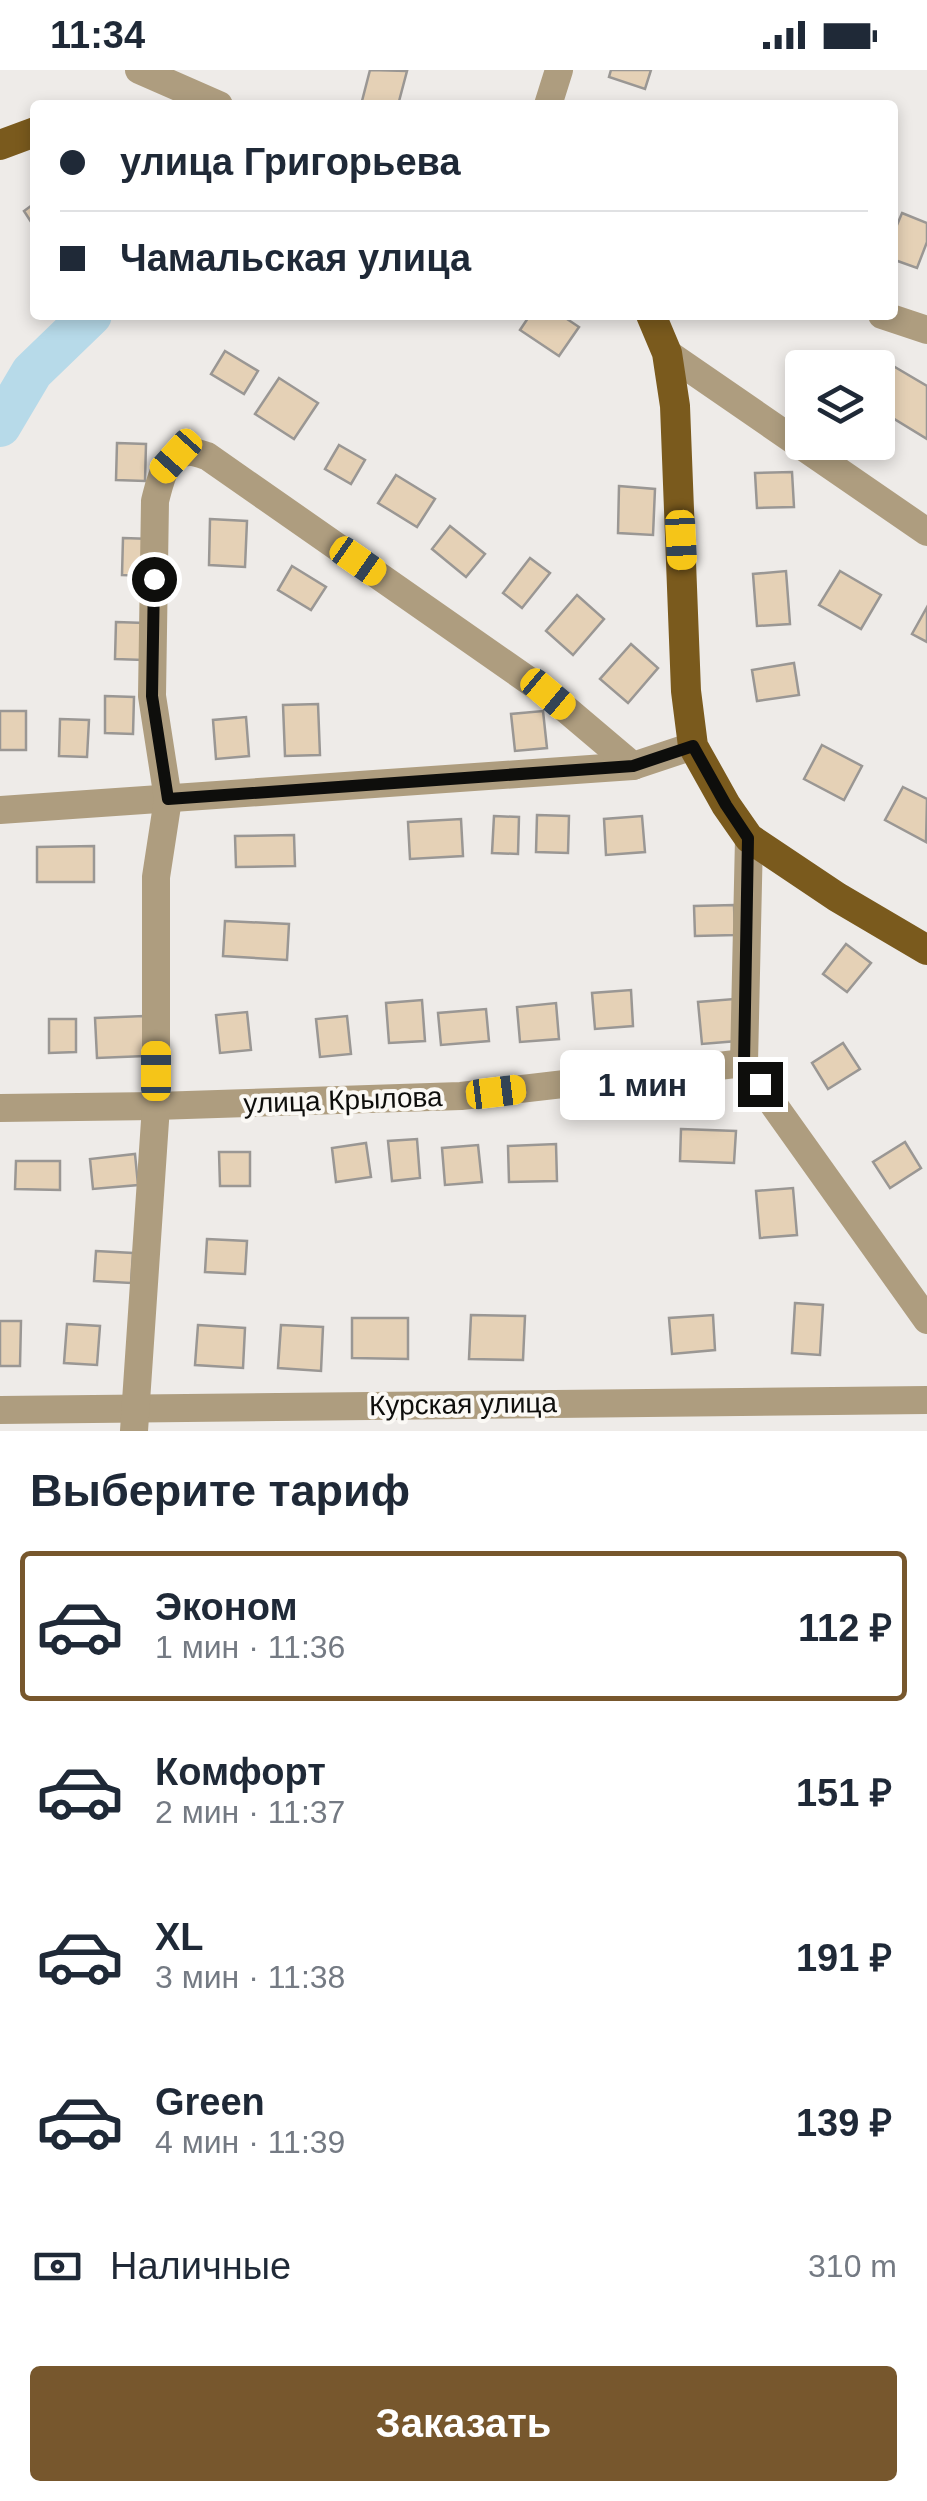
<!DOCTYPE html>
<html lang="ru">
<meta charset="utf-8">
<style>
:root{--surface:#fff;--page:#f6f6f7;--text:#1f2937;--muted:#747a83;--line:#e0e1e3;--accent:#77572d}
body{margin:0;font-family:Helvetica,sans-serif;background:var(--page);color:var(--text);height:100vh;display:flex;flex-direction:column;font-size:38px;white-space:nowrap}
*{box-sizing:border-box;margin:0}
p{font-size:32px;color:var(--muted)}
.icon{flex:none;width:55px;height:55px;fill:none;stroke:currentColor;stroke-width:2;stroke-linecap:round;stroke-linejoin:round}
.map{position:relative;height:1361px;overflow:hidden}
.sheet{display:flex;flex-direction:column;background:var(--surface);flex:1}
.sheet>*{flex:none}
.top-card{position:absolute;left:30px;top:30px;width:868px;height:220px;border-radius:10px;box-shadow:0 5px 15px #0003;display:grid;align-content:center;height:220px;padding:0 30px;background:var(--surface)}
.controls{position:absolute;left:785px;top:280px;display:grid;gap:20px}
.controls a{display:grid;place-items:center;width:110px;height:110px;border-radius:10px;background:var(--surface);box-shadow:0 5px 15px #0003;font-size:50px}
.end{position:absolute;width:45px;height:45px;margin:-22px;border:12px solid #0e0e0c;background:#fff;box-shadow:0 0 0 5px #fff}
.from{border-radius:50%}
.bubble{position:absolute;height:70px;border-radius:10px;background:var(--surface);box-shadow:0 5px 15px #0003;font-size:32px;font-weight:700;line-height:70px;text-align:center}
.car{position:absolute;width:30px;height:60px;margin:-30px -15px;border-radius:12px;box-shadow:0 0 8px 2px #0007;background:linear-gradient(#f5c518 24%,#345 0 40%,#f5c518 0 76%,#345 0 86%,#f5c518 0)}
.top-card b{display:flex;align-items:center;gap:35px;height:95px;font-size:38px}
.top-card b+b{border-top:2px solid var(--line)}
.top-card i{width:25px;height:25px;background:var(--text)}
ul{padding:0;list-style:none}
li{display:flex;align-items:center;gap:30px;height:150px;margin:0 20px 15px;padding:0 10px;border:5px solid transparent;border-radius:10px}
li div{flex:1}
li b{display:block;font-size:38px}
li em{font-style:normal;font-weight:700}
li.current{border-color:var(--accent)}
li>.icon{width:90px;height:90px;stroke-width:1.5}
h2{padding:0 30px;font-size:45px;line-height:120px}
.pay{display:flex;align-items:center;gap:25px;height:110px;padding:0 30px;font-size:38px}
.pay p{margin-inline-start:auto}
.cta{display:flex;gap:20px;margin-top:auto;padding:20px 30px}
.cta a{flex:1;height:115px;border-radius:10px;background:var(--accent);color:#fff;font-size:40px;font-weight:700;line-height:115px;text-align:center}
.status{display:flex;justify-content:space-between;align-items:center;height:70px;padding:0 50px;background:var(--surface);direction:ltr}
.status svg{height:28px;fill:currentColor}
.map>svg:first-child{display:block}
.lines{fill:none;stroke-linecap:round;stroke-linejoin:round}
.river{stroke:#b7dae9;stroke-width:42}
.building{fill:#e5d1b6;stroke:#9a9794;stroke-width:2.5}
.minor{stroke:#ae9d7f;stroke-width:28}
.major{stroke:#7a5a1d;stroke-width:30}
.route{stroke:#0e0e0c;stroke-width:12}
.labels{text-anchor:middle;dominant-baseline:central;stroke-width:8;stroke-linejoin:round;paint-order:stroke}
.street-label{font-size:28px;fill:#0e0e0c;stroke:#fbf9f5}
</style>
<div class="status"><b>11:34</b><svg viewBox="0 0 49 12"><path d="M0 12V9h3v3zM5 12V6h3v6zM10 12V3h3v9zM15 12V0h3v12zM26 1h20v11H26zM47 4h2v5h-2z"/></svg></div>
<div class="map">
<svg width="927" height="1361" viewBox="0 0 927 1361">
<rect width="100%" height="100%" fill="#eeebe8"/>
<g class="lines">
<path class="river" d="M0 356 32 302 91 245"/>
</g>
<g class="building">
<path d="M370 0 407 1 398 35H379L362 31Z"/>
<path d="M611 0H651L645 19 609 7Z"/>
<path d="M35 133V158L24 141Z"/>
<path d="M902 143 927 153V172L917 198 892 189V167Z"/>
<path d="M530 245H561L579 257 559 286 520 260Z"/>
<path d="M225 281 258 301 244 324 211 304Z"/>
<path d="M883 290 927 316V369L878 339V300Z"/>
<path d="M279 308 318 333 294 369 255 344Z"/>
<path d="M117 373 146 374 145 411 116 410Z"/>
<path d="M339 375 365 390 351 414 325 399Z"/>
<path d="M792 402 794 437 757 438 755 403Z"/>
<path d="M396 405 435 429 417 457 378 433Z"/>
<path d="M619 416 655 419 653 465 618 463Z"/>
<path d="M210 449 247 451 245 497 209 495Z"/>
<path d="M450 456 485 484 466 507 432 479Z"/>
<path d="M123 468 152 469 151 506 122 505Z"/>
<path d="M530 488 550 503 522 538 503 523Z"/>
<path d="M292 496 326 517 311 540 278 520Z"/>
<path d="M786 501 790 554 757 556 753 504Z"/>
<path d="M840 501 881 525 861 559 819 535Z"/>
<path d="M577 525 604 549 573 585 546 561Z"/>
<path d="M927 537V572L912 564Z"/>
<path d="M116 552 145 553 144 590 115 589Z"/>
<path d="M631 574 658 598 628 633 600 609Z"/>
<path d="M794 593 799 625 757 631 752 600Z"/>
<path d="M105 626 134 627 133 664 105 663Z"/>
<path d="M318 634 320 685 285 686 283 635Z"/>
<rect x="0" y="641" width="26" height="39"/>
<path d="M543 641 547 678 515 681 511 644Z"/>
<path d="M246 647 249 686 216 689 213 650Z"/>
<path d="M60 649 89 650 87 687 59 686Z"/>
<path d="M822 675 862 696 844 730 804 709Z"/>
<path d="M903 717 927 729 926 772 885 750Z"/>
<path d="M537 745 569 746 568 783 536 782Z"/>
<path d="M494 746 519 747 518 784 492 783Z"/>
<path d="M642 746 645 782 606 785 604 749Z"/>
<path d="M461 749 463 786 410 789 408 752Z"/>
<path d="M294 765 295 796 236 797 235 766Z"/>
<path d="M94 776V812H37V777Z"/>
<path d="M734 835 735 865 695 866 694 836Z"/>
<path d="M225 851 289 854 287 890 223 886Z"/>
<path d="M846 874 871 893 847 922 823 904Z"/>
<path d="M631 920 633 956 595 959 592 923Z"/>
<path d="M734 929 737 971 702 974 698 932Z"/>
<path d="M422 930 425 971 389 973 386 933Z"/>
<path d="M556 933 559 969 520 972 517 937Z"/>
<path d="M486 939 489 971 441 975 438 943Z"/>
<path d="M247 942 251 980 220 983 216 945Z"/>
<path d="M144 946 145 986 97 988 95 948Z"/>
<path d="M347 946 351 984 320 987 316 949Z"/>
<path d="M49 949H76V982L49 983Z"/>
<path d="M843 973 860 999 828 1019 812 993Z"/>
<path d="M681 1059 736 1061 734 1093 680 1091Z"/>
<path d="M417 1069 420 1108 392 1111 388 1071Z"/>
<path d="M905 1072 921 1098 890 1118 873 1092Z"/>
<path d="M366 1073 371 1107 336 1112 332 1078Z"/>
<path d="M556 1074 557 1111 509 1112 508 1076Z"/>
<path d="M478 1075 482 1112 445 1115 442 1078Z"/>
<path d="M219 1082H250V1116H220Z"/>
<path d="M135 1084 138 1115 93 1119 90 1089Z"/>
<path d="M16 1091H60V1120L15 1119Z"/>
<path d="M793 1118 797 1165 760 1168 756 1121Z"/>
<path d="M207 1169 247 1171 245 1204 205 1202Z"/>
<path d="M96 1181 133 1183 131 1213 94 1211Z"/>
<path d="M795 1233 823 1235 820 1285 792 1283Z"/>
<path d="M471 1245 525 1246 523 1290 469 1289Z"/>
<path d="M713 1245 715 1280 672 1284 669 1248Z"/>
<path d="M352 1248H408V1289L352 1288Z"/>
<path d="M0 1251H21L20 1296H0Z"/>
<path d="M67 1254 100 1256 97 1295 64 1293Z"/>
<path d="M198 1255 245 1258 243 1298 195 1295Z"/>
<path d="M281 1255 323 1257 321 1301 278 1298Z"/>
</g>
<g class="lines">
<g class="minor">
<path d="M139 0 219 35"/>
<path d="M548 35 559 0"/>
<path d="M882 245 927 260"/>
<path d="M667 283 927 462"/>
<path d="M0 740 633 696"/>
<path d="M749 768 744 993 927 1250"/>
<path d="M0 1038 156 1036 461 1026 744 993"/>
<path d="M0 1340 927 1330"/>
<path d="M134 1361 156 1036V807L168 729 152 626 155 431C160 412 165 381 191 382 197 382 202 385 207 386L548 624 633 696 693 676"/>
</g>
<g class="major">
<path d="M0 75 35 62"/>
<path d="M651 245 667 283 675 336 686 621 693 676 726 735 749 768 837 827 927 880"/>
</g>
</g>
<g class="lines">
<path class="route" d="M154 509 152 626 168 729 633 696 693 676 726 735 748 768 744 993 760 1014"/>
</g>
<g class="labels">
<g class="street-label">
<text transform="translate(343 1030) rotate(-2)">улица Крылова</text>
<text transform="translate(463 1334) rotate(-1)">Курская улица</text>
</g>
</g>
</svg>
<div class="controls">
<a><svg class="icon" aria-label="layers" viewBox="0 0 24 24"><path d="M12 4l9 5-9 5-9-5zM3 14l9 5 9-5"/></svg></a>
</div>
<i class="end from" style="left:154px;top:509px"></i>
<i class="end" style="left:760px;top:1014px"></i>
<div class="bubble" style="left:560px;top:980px;width:165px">1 мин</div>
<i class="car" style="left:176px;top:386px;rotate:222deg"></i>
<i class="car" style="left:681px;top:470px;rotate:177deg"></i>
<i class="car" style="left:358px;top:491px;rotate:125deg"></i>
<i class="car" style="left:548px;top:624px;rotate:130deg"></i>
<i class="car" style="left:156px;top:1001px;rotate:0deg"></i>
<i class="car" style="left:496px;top:1022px;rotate:83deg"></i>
<div class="top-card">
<b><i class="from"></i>улица Григорьева</b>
<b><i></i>Чамальская улица</b>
</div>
</div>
<section class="sheet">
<h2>Выберите тариф</h2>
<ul>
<li class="current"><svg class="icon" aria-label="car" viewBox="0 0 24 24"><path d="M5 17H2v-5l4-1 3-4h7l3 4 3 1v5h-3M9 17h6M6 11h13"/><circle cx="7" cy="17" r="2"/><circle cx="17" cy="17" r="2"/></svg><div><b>Эконом</b><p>1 мин · 11:36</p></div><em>112 ₽</em></li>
<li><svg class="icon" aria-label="car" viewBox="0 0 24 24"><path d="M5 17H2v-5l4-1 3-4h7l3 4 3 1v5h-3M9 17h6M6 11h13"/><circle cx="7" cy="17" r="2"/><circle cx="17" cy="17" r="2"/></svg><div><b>Комфорт</b><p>2 мин · 11:37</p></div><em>151 ₽</em></li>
<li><svg class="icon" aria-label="car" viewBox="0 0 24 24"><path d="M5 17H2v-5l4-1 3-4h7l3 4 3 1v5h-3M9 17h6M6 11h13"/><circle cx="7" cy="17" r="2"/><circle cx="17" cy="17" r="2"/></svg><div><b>XL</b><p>3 мин · 11:38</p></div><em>191 ₽</em></li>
<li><svg class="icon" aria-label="car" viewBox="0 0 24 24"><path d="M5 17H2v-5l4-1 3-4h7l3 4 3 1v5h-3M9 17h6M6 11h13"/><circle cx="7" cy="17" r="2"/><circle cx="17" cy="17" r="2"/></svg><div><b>Green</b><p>4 мин · 11:39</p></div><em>139 ₽</em></li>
</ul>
<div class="pay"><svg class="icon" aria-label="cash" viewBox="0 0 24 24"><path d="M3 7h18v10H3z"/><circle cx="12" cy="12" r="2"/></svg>Наличные<p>310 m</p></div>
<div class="cta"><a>Заказать</a></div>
</section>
